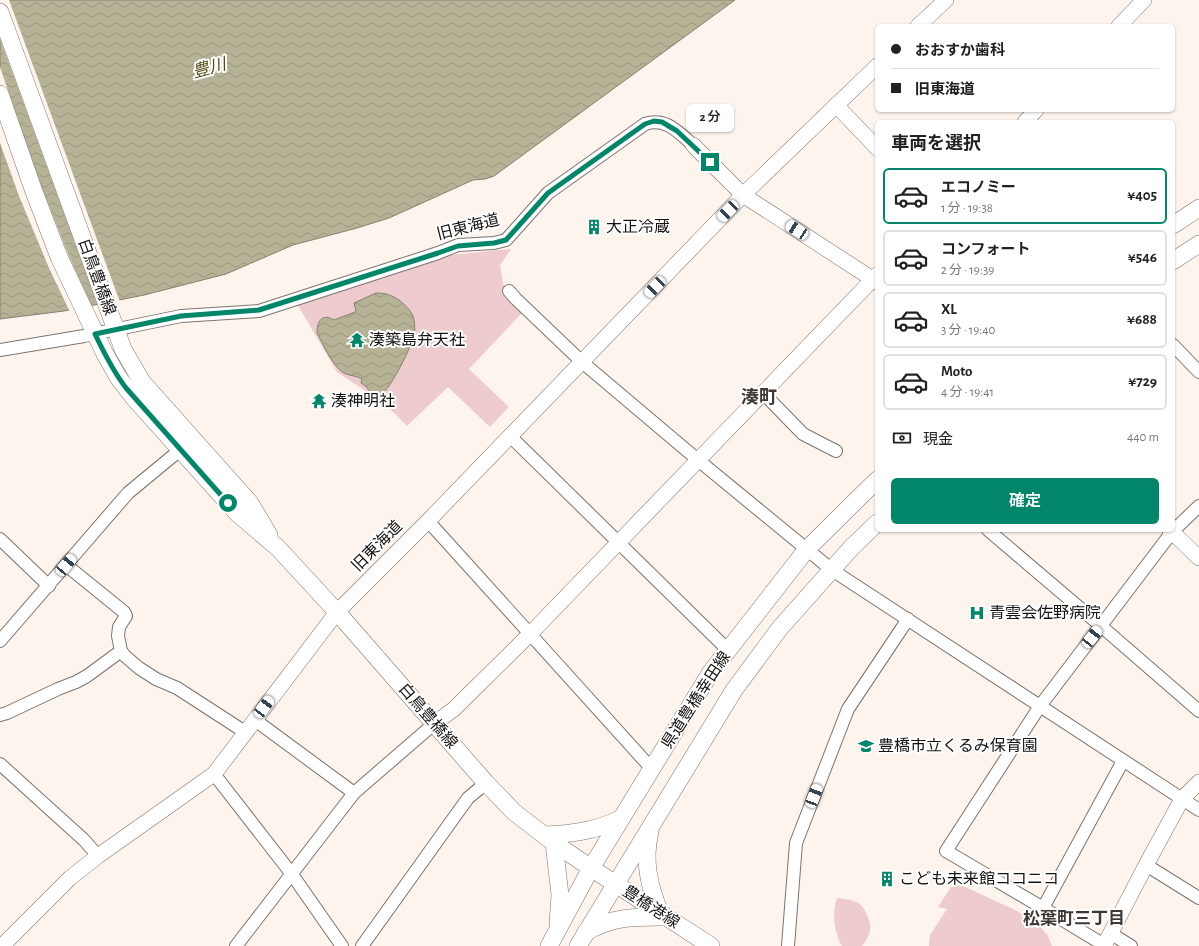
<!DOCTYPE html>
<html lang="ja">
<meta charset="utf-8">
<style>
:root{--surface:#fff;--page:#f2f2f2;--text:#222;--muted:#767676;--line:#e0e0e0;--accent:#028669}
body{margin:0;font-family:"Alegreya Sans","Noto Sans JP",sans-serif;background:var(--page);color:var(--text);height:100vh;display:flex;flex-direction:column;font-size:15px;white-space:nowrap}
*{box-sizing:border-box;margin:0}
p{font-size:13px;color:var(--muted)}
.icon{flex:none;width:22px;height:22px;fill:none;stroke:currentColor;stroke-width:2;stroke-linecap:round;stroke-linejoin:round}
.map{position:relative;flex:1;overflow:hidden}
.panel{position:absolute;left:875px;top:120px;width:300px;height:412px;display:flex;flex-direction:column;background:var(--surface);border-radius:6px;box-shadow:0 1px 3px #0004}
.panel>*{flex:none}
.guide{position:absolute;left:875px;top:24px;width:300px;height:88px;border-radius:6px;box-shadow:0 1px 3px #0004;display:grid;align-content:center;height:88px;padding:0 16px;background:var(--surface)}
.end{position:absolute;width:18px;height:18px;margin:-9px;border:5px solid #028669;background:#fff;box-shadow:0 0 0 2px #fff}
.from{border-radius:50%}
.bubble{position:absolute;height:28px;border-radius:6px;background:var(--surface);box-shadow:0 1px 3px #0004;font-size:13px;font-weight:600;line-height:28px;text-align:center}
.car{position:absolute;width:12px;height:24px;margin:-12px -6px;border-radius:5px;box-shadow:0 0 3px 1px #0007;background:linear-gradient(#fff 24%,#345 0 40%,#fff 0 76%,#345 0 86%,#fff 0)}
.guide b{display:flex;align-items:center;gap:14px;height:38px;font-size:15px}
.guide b+b{border-top:1px solid var(--line)}
.guide i{width:10px;height:10px;background:var(--text)}
ul{padding:0;list-style:none}
li{display:flex;align-items:center;gap:12px;height:56px;margin:0 8px 6px;padding:0 8px;border:2px solid var(--line);border-radius:6px}
li div{flex:1}
li b{display:block;font-size:15px}
li em{font-style:normal;font-weight:600}
li.current{border-color:var(--accent)}
li>.icon{width:36px;height:36px;stroke-width:1.5}
h2{padding:0 16px;font-size:18px;line-height:48px}
.pay{display:flex;align-items:center;gap:10px;height:44px;padding:0 16px;font-size:15px}
.pay p{margin-inline-start:auto}
.action{display:flex;gap:8px;margin-top:auto;padding:8px 16px}
.action a{flex:1;height:46px;border-radius:6px;background:var(--accent);color:#fff;font-size:16px;font-weight:600;line-height:46px;text-align:center}
.map>svg:first-child{display:block}
.green{fill:#eecbce}
.water{fill:url(#water-waves);stroke:#85826d}
.pier{fill:#fdf4ed}
.lines{fill:none;stroke-linecap:round;stroke-linejoin:round}
.minor-casing{stroke:#7c746e;stroke-width:14}
.tertiary-casing{stroke:#7c746e;stroke-width:16}
.secondary-casing{stroke:#7c746e;stroke-width:18}
.minor{stroke:#fff;stroke-width:12}
.tertiary{stroke:#fff;stroke-width:15}
.secondary{stroke:#fff;stroke-width:17}
.route{stroke:#028669;stroke-width:5}
.labels{text-anchor:middle;dominant-baseline:central;stroke-width:4;stroke-linejoin:round;paint-order:stroke}
.street-label{font-size:16px;fill:#151210;stroke:#fff}
.poi-label{font-size:16px;fill:#151210;stroke:#fff;text-anchor:start}
.water-label{font-size:17px;font-style:italic;fill:#504a16;stroke:#fff}
.neighbourhood-label{font-size:17px;font-weight:bold;fill:#3f3833;stroke:#fff}
.quarter-label{font-size:18px;font-weight:bold;fill:#3f3833;stroke:#fff}
</style>
<div class="map">
<svg width="1199" height="946" viewBox="0 0 1199 946">
<defs>
<pattern id="water-waves" width="16" height="10" patternUnits="userSpaceOnUse"><rect width="16" height="10" fill="#b5b295"/><path d="M0 5q4-4 8 0t8 0" fill="none" stroke="#9b987f"/></pattern>
</defs>
<rect width="100%" height="100%" fill="#fdf4ed"/>
<g class="green">
<path d="M511 249 500 265 503 283 508 297 523 312 469 369 509 407 490 427 448 387 407 426 385 404 337 372 296 302 451 255Z"/>
<path d="M961 885 1017 911 1038 924 1048 936 1052 946H929L930 935 947 909 938 907 951 887Z"/>
<path d="M837 898C843 899 850 899 856 902 860 903 863 907 865 911 873 926 872 933 862 946H842L840 943C834 927 832 914 837 898Z"/>
</g>
<g class="water">
<path d="M0 0H735L494 176 485 179 473 180 389 218 357 228 293 245 226 274 144 295 64 311 0 319Z"/>
<path d="M376 293C386 293 391 295 399 300 405 305 413 312 414 320 415 324 415 331 414 335 412 346 391 387 383 393 381 394 377 395 374 396 369 392 368 387 361 383L362 379C355 375 347 376 341 371 331 363 323 344 317 333 317 321 322 313 334 320L355 312 356 310 354 303Z"/>
</g>
<g class="pier">
<path d="M0 0H9L120 302 98 306 0 39Z"/>
<path d="M0 67 40 183 69 256 92 307 70 312 49 268 19 196 0 143Z"/>
</g>
<g class="lines">
<defs>
<g id="minor">
<path d="M509 291 516 299 582 362 698 460 832 570 1199 810"/>
<path d="M1173 345 1199 372"/>
<path d="M0 350 84 336 181 316 259 311 438 253 458 245 494 243 506 240 548 193 645 124C666 117 678 132 693 145"/>
<path d="M763 393 803 434 836 451"/>
<path d="M510 436 728 650"/>
<path d="M428 521 652 769"/>
<path d="M988 530 1101 626 1199 711"/>
<path d="M0 539 49 586"/>
<path d="M66 565 124 612 126 616 119 627 118 636 121 651 125 656 139 668 156 679 177 688 245 732"/>
<path d="M0 641 128 493 180 450"/>
<path d="M0 715 7 713 58 689 76 682 87 676 121 651"/>
<path d="M255 720 354 793"/>
<path d="M0 764 84 840 98 856"/>
<path d="M214 774 291 873 342 946"/>
<path d="M1146 865 1199 898"/>
<path d="M1043 908 1123 761"/>
<path d="M1110 933 1131 946"/>
<path d="M1104 945 1043 908 946 851 1040 706 1172 532 1199 506"/>
<path d="M236 946 354 793 435 723"/>
<path d="M362 946 468 798 486 783"/>
<path d="M788 946 796 843 848 709 908 619"/>
</g>
<g id="tertiary">
<path d="M918 26 946 0"/>
<path d="M1119 26 1144 0"/>
<path d="M836 105 877 148"/>
<path d="M1025 122 1036 110"/>
<path d="M693 145 743 195 877 282"/>
<path d="M1170 530 1199 558"/>
<path d="M435 723 454 709 530 634 877 275"/>
<path d="M2 946 70 878 98 856 214 774 337 612 428 521 743 195 877 66"/>
<path d="M1104 946 1146 865 1182 799 1199 782"/>
</g>
<g id="secondary">
<path d="M0 12 123 349 142 382 250 503 269 535"/>
<path d="M0 94 33 189 59 257 105 354 118 377 134 398 238 514 278 548 337 612 486 783 514 812 554 843 591 868 711 946"/>
<path d="M1173 225 1199 208"/>
<path d="M1173 261 1199 244"/>
<path d="M650 832C643 860 649 886 660 913"/>
<path d="M544 835C571 834 595 831 620 819"/>
<path d="M554 843 560 895 558 923"/>
<path d="M586 932C614 916 634 917 666 917"/>
<path d="M549 946 591 868 711 672 807 549 877 480"/>
<path d="M578 946 734 690 780 628 852 547 877 523"/>
</g>
</defs>
<use href="#minor" class="minor-casing"/>
<use href="#tertiary" class="tertiary-casing"/>
<use href="#secondary" class="secondary-casing"/>
<use href="#minor" class="minor"/>
<use href="#tertiary" class="tertiary"/>
<use href="#secondary" class="secondary"/>
</g>
<g class="lines">
<path class="route" d="M228 503 126 388C113 371 104 353 95 334L181 316 259 310 438 253 458 246 494 243 506 240 548 193 645 124 654 121 662 122 677 131 710 162"/>
</g>
<defs>
<symbol id="building-bare" viewBox="-9 -9 18 18"><path d="M-4-6H4V6H1V3H-1V6H-4ZM-2.5-4.3h1.7v1.8h-1.7ZM.8-4.3h1.7v1.8H.8ZM-2.5-1h1.7V.8h-1.7ZM.8-1h1.7V.8H.8Z" fill="#028669" stroke="#fff" stroke-width="2.5" paint-order="stroke"/></symbol>
<symbol id="temple-bare" viewBox="-9 -9 18 18"><path d="M0-6L5-2H3V0L6.5 2.5H4V6H1.5V3h-3V6H-4V2.5H-6.5L-3 0V-2H-5Z" fill="#028669" stroke="#fff" stroke-width="2.5" paint-order="stroke"/></symbol>
<symbol id="hospital-bare" viewBox="-9 -9 18 18"><path d="M-5-5h3v3.5h4V-5h3V5h-3V1.5h-4V5h-3Z" fill="#028669" stroke="#fff" stroke-width="2.5" paint-order="stroke"/></symbol>
<symbol id="school-bare" viewBox="-9 -9 18 18"><path d="M0-5L7-2L0 1L-7-2ZM-4 1L0 2.5L4 1V4Q0 6-4 4Z" fill="#028669" stroke="#fff" stroke-width="2.5" paint-order="stroke"/></symbol>
</defs>
<g fill-rule="evenodd">
<use href="#building-bare" x="583" y="216" width="22" height="22"/>
<use href="#temple-bare" x="346" y="329" width="22" height="22"/>
<use href="#temple-bare" x="308" y="390" width="22" height="22"/>
<use href="#hospital-bare" x="966" y="602" width="22" height="22"/>
<use href="#school-bare" x="855" y="735" width="22" height="22"/>
<use href="#building-bare" x="876" y="868" width="22" height="22"/>
</g>
<g class="labels">
<g class="street-label">
<text transform="translate(468 227) rotate(-14)">旧東海道</text>
<text transform="translate(97 277) rotate(70)">白鳥豊橋線</text>
<text transform="translate(377 546) rotate(-45)">旧東海道</text>
<text transform="translate(696 700) rotate(-57)">県道豊橋幸田線</text>
<text transform="translate(428 716) rotate(49)">白鳥豊橋線</text>
<text transform="translate(651 907) rotate(33)">豊橋港線</text>
</g>
<g class="poi-label">
<text x="606" y="227">大正冷蔵</text>
<text x="369" y="340">湊築島弁天社</text>
<text x="331" y="401">湊神明社</text>
<text x="989" y="613">青雲会佐野病院</text>
<text x="878" y="746">豊橋市立くるみ保育園</text>
<text x="899" y="879">こども未来館ココニコ</text>
</g>
<g class="water-label">
<text transform="translate(209 68) rotate(-15)">豊川</text>
</g>
<g class="neighbourhood-label">
<text x="1074" y="918">松葉町三丁目</text>
</g>
<g class="quarter-label">
<text x="759" y="398">湊町</text>
</g>
</g>
</svg>
<i class="end from" style="left:228px;top:503px"></i>
<i class="end" style="left:710px;top:162px"></i>
<div class="bubble" style="left:686px;top:104px;width:48px">2 分</div>
<i class="car" style="left:728px;top:211px;rotate:224deg"></i>
<i class="car" style="left:797px;top:230px;rotate:303deg"></i>
<i class="car" style="left:655px;top:287px;rotate:224deg"></i>
<i class="car" style="left:66px;top:565px;rotate:40deg"></i>
<i class="car" style="left:1092px;top:637px;rotate:38deg"></i>
<i class="car" style="left:264px;top:707px;rotate:37deg"></i>
<i class="car" style="left:814px;top:796px;rotate:21deg"></i>
<div class="guide">
<b><i class="from"></i>おおすか歯科</b>
<b><i></i>旧東海道</b>
</div>
<section class="panel">
<h2>車両を選択</h2>
<ul>
<li class="current"><svg class="icon" aria-label="car" viewBox="0 0 24 24"><path d="M5 17H2v-5l4-1 3-4h7l3 4 3 1v5h-3M9 17h6M6 11h13"/><circle cx="7" cy="17" r="2"/><circle cx="17" cy="17" r="2"/></svg><div><b>エコノミー</b><p>1 分 · 19:38</p></div><em>¥405</em></li>
<li><svg class="icon" aria-label="car" viewBox="0 0 24 24"><path d="M5 17H2v-5l4-1 3-4h7l3 4 3 1v5h-3M9 17h6M6 11h13"/><circle cx="7" cy="17" r="2"/><circle cx="17" cy="17" r="2"/></svg><div><b>コンフォート</b><p>2 分 · 19:39</p></div><em>¥546</em></li>
<li><svg class="icon" aria-label="car" viewBox="0 0 24 24"><path d="M5 17H2v-5l4-1 3-4h7l3 4 3 1v5h-3M9 17h6M6 11h13"/><circle cx="7" cy="17" r="2"/><circle cx="17" cy="17" r="2"/></svg><div><b>XL</b><p>3 分 · 19:40</p></div><em>¥688</em></li>
<li><svg class="icon" aria-label="car" viewBox="0 0 24 24"><path d="M5 17H2v-5l4-1 3-4h7l3 4 3 1v5h-3M9 17h6M6 11h13"/><circle cx="7" cy="17" r="2"/><circle cx="17" cy="17" r="2"/></svg><div><b>Moto</b><p>4 分 · 19:41</p></div><em>¥729</em></li>
</ul>
<div class="pay"><svg class="icon" aria-label="cash" viewBox="0 0 24 24"><path d="M3 7h18v10H3z"/><circle cx="12" cy="12" r="2"/></svg>現金<p>440 m</p></div>
<div class="action"><a>確定</a></div>
</section>
</div>
